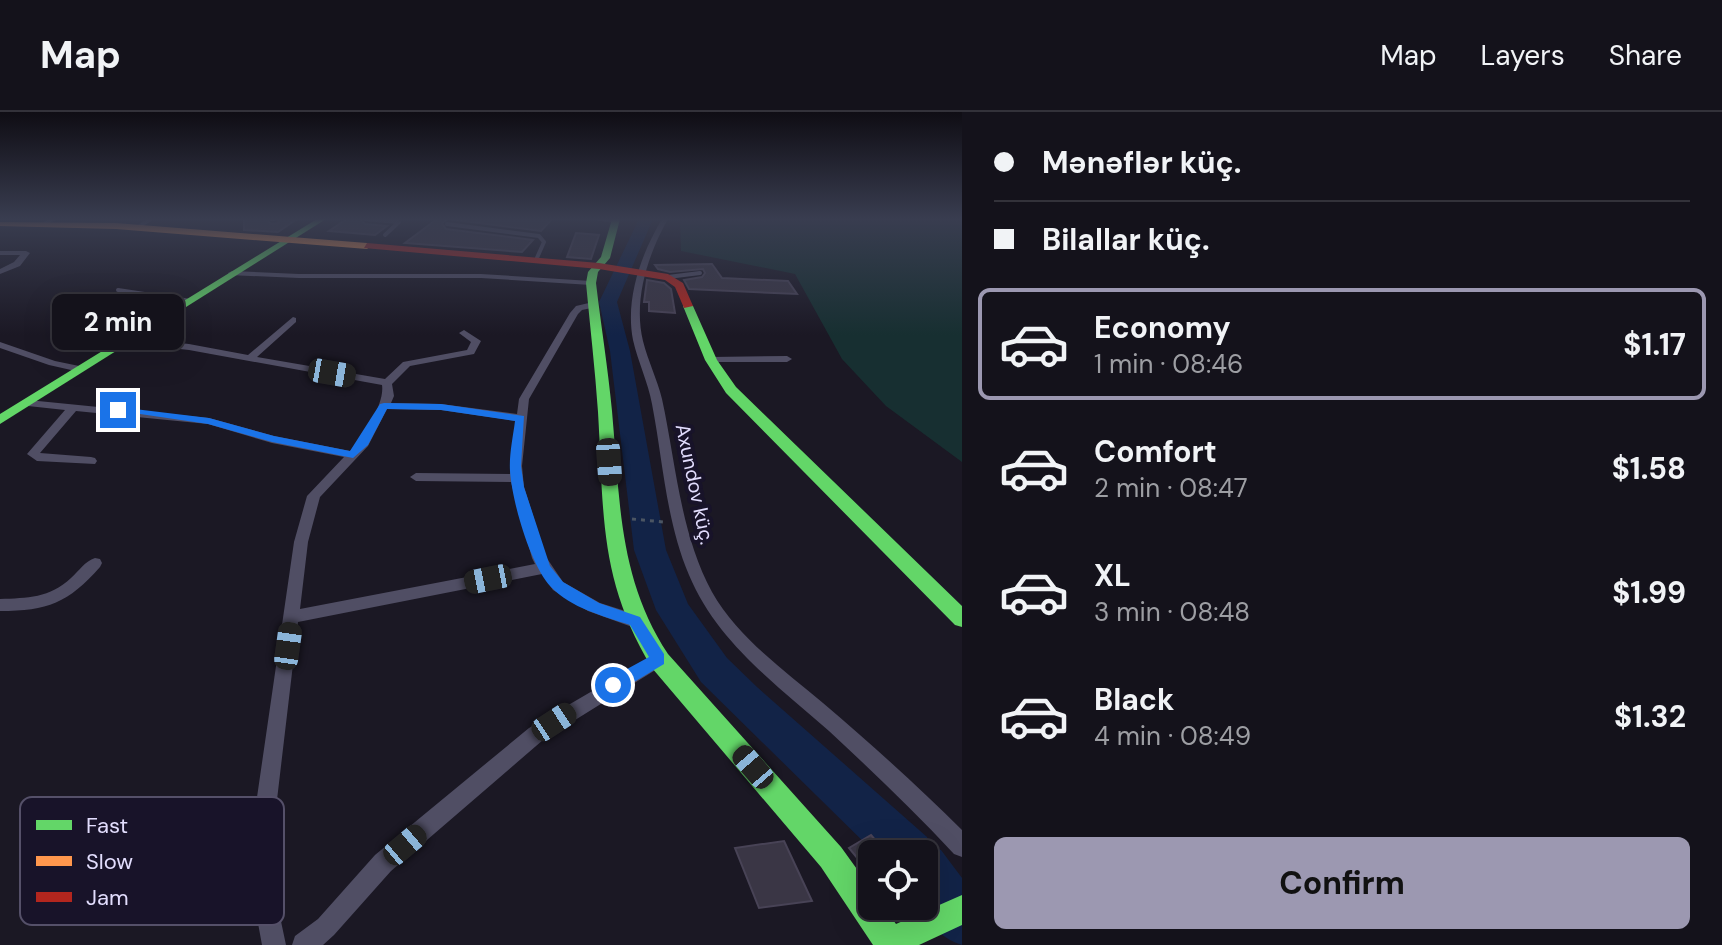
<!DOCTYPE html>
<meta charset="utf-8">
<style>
:root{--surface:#14121b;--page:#212028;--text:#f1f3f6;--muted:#9d9ea3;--line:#33323a;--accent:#9c98b1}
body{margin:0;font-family:"DM Sans",sans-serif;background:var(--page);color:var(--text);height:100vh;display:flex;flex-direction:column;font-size:30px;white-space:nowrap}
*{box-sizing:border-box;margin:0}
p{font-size:26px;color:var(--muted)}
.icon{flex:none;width:44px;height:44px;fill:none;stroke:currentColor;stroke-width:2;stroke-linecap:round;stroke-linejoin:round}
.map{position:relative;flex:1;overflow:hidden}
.drawer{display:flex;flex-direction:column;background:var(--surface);width:760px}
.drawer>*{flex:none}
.banner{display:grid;align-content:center;height:176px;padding:0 32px;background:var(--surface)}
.controls{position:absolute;left:858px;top:728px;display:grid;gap:16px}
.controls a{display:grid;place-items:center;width:80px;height:80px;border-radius:12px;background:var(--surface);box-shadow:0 8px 32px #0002,0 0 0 2px var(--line);font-size:40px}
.end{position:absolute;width:36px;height:36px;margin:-18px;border:10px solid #1a73e8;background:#fff;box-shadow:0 0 0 4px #fff}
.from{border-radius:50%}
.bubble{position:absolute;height:56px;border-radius:12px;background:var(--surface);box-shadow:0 8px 32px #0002,0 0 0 2px var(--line);font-size:26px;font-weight:700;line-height:56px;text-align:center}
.car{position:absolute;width:24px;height:48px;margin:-24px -12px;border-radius:10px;box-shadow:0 0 6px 2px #0007;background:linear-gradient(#222 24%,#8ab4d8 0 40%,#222 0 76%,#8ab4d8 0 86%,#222 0)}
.banner b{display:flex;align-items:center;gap:28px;height:76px;font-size:30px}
.banner b+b{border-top:2px solid var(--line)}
.banner i{width:20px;height:20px;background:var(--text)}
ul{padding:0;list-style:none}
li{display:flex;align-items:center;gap:24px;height:112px;margin:0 16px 12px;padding:0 16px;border:4px solid transparent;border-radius:12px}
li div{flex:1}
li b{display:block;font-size:30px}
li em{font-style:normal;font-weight:700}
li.selected{border-color:var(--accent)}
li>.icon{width:72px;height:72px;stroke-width:1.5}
.button{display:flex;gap:16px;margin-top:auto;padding:16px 32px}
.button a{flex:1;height:92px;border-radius:12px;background:var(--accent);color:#111;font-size:32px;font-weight:700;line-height:92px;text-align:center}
header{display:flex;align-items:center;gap:48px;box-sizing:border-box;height:112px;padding:0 40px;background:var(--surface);border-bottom:2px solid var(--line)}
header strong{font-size:38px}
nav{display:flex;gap:44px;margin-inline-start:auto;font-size:28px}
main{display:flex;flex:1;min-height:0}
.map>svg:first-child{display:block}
.green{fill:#172f31}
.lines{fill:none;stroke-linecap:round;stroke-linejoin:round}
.river{fill:#122347;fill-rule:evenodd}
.building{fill:#3a3645;stroke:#484356;stroke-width:2}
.path{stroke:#4b5563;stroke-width:3;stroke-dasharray:4 5;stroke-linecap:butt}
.lane-far1{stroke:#504e64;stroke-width:4}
.lane{stroke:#504e64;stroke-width:5}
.street{fill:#504e64;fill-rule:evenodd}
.fast{fill:#63d668;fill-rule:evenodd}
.slow{fill:#ff974d;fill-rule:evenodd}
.jam{fill:#b3261e;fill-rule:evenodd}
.route{fill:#1a73e8}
.labels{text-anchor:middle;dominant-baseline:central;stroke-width:8;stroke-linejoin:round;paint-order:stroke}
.street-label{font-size:20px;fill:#e2ddfd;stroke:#181329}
.key{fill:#181329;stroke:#555069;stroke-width:2}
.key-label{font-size:22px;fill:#e2ddfd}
</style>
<header>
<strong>Map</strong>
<nav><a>Map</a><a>Layers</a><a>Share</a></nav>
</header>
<main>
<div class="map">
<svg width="962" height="833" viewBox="0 0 962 833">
<rect width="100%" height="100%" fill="#1b1824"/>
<path class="green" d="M680 107H962V350L886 294 842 247 795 162 681 139Z"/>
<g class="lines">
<path class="river" d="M639 107H653L617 190 630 239 666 438 688 492 727 546 757 575 927 725 930 734 941 738 962 766V833C917 818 924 781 924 742H876L701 570 656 498 634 438 610 239 599 190Z"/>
</g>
<g class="building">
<path d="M244 107H266L271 112 278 111 280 107H297L278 120 244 118Z"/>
<path d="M347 107H360L365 112 387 114 375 123 329 119Z"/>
<path d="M437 107H552L541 119 448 107 442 111 446 117 533 128 522 140 405 131Z"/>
<path d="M576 121 599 123 591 147 567 145Z"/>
<path d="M712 152 722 166 788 169 797 182 689 177 684 168 702 165 705 161 703 157 670 160 658 157 655 153Z"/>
<path d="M647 168 664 171 671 177 675 201 649 199V190H644Z"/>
<path d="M871 723 887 742H872V764L849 736Z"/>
<path d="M784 729 812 789 759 796 735 736Z"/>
</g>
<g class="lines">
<path class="path" d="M632 407 664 410"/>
<g class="lane-far1">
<path d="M271 107H275"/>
<path d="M365 107 399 110 385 123"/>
<path d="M447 112 539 124 544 130 536 148"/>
<path d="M668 165 700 161"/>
<path d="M118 178 171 186"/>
</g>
<path class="lane" d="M158 184 187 189"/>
<g class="street">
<path d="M50 107H58L42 114 37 113Z"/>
<path d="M147 107H154L139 117H135V115Z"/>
<path d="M589 107H610L618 109 615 111Z"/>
<path d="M662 107H668C648 142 633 188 643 229 648 249 657 267 662 287 676 351 680 421 712 480 738 526 784 558 823 591 871 632 918 674 962 718V745L954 742C914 699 872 659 829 619 776 572 717 530 689 463 666 409 663 349 652 292 648 270 638 250 633 228 625 187 641 142 662 107Z"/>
<path d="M0 139H26L30 141 20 154 0 162V157L14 150 20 143H0Z"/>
<path d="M232 159 299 162H481L591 169 595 171 591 173 481 166H299L229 163 228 161Z"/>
<path d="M593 190 597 193 596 195 582 198 578 202 529 287 522 354 524 375 546 445 563 470 600 491 641 504 643 509 641 514 635 516 588 499 553 478 542 462 298 510 272 730 271 762 286 833H262L249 762 251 721 134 731 126 728 123 720 126 712 134 709 255 699 294 430 307 384 344 345 272 331 208 312 76 299 40 341 91 345 95 346 97 349 95 352 37 349 27 342 65 298 28 294 23 291 28 288 209 306 274 324 350 339C363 325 385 292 382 273L189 238 125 231 120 228 125 225 189 232 248 243 293 205 296 206V210L257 245 385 267 403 250 467 238 471 230 459 221 464 218 481 229 474 242 410 254 392 272 394 284 391 291 441 292 517 302 519 287 570 201 576 194ZM387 297 441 298 516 309 510 362 416 361 410 365 416 369 511 370 532 446 535 452 300 497 308 430 320 385 368 334Z"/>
<path d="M0 230 55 249 84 255 85 257 80 260 49 253 0 236Z"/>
<path d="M711 245 787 244 792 247 787 250H708V246Z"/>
<path d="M95 446 100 447 102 451 100 455C68 491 48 499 0 499V487C27 486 50 486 71 466 79 459 85 449 95 446Z"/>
<path d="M659 540 665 542 668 547 665 552 543 628 391 759 334 823 323 833H292L295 824 318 807 375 743 529 616Z"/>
</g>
<g class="fast">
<path d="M317 107H326L0 312V302Z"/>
<path d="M612 107H620L610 146 598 160 596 171C601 214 608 256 612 299 620 387 618 466 668 542L841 735 872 778V794H883L896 812 962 783V813L919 833H873L821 755 652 556C598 467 604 399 598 300 595 257 590 214 586 171L588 160 601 145Z"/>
<path d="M688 191 693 194 717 248 736 275 962 494V515L955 513 726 281 705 248 683 194Z"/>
</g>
<path class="slow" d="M0 110 116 111 367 131 371 134 367 137 116 117 0 114Z"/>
<path class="jam" d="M367 131 599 151 668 162 683 171 693 194 684 196 675 175 665 168 599 157 364 136Z"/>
</g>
<linearGradient id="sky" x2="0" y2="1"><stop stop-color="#0f0d14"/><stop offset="0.48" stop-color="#393d50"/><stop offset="1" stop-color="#393d50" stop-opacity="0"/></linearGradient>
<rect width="962" height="223" fill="url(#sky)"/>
<path class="route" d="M384 291 441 292 524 304 521 354 524 375 550 454 563 470 599 491 640 505 664 542V552L619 579H607L605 573 607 568 649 545 630 513C603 504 571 496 551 475 530 453 512 389 510 359 509 342 513 325 515 309L441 298 387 297 368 333 353 346 272 330 208 312 113 298 118 295 209 306 274 324 350 339 380 292Z"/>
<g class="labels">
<g class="street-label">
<text transform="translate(695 372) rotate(78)">Axundov küç.</text>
</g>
</g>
<rect x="20" y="685" width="264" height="128" rx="12" class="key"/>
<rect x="36" y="708" width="36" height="10" fill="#63d668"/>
<rect x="36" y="744" width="36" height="10" fill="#ff974d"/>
<rect x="36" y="780" width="36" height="10" fill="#b3261e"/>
<g class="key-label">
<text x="86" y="721">Fast</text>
<text x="86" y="757">Slow</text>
<text x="86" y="793">Jam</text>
</g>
</svg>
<div class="controls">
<a><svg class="icon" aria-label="locate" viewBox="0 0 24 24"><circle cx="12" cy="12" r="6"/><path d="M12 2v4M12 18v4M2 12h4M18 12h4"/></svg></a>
</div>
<i class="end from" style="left:613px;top:573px"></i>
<i class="end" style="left:118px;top:298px"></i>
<div class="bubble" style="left:52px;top:182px;width:132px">2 min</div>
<i class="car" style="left:332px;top:261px;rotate:100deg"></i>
<i class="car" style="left:609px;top:350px;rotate:176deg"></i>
<i class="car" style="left:488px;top:467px;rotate:259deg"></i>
<i class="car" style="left:288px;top:534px;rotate:8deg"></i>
<i class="car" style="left:554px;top:610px;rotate:57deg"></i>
<i class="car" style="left:753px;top:655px;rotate:319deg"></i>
<i class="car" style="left:405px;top:733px;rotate:50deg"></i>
</div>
<section class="drawer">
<div class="banner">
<b><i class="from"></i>Mənəflər küç.</b>
<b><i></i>Bilallar küç.</b>
</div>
<ul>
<li class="selected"><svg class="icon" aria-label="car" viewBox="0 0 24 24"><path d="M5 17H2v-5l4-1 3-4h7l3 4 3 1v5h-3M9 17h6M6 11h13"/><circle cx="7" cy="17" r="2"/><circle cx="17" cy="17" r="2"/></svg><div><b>Economy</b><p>1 min · 08:46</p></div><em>$1.17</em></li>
<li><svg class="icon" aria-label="car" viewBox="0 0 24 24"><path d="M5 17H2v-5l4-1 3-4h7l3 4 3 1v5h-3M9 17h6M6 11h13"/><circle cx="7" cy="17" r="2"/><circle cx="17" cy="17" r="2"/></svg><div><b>Comfort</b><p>2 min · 08:47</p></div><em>$1.58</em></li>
<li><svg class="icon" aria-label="car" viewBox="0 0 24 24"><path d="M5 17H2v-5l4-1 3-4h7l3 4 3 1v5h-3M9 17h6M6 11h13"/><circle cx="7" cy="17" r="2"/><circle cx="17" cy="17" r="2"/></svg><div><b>XL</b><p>3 min · 08:48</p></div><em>$1.99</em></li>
<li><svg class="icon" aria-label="car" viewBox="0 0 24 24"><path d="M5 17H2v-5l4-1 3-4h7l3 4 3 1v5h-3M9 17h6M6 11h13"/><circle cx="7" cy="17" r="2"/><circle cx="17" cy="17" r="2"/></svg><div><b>Black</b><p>4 min · 08:49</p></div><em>$1.32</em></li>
</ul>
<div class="button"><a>Confirm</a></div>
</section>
</main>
